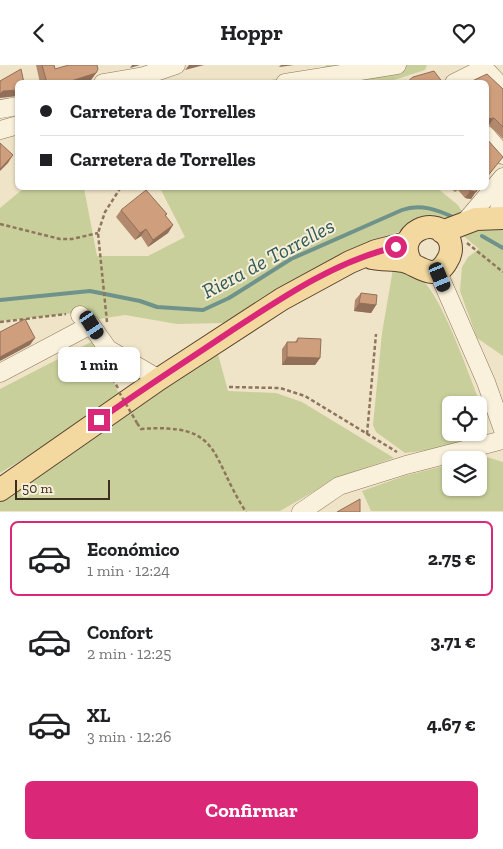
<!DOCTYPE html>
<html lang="es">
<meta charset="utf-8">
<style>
:root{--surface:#fff;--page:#f6f6f6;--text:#202124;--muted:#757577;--line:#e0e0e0;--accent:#db2777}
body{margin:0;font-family:"Zilla Slab",serif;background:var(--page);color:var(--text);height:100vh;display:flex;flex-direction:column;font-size:19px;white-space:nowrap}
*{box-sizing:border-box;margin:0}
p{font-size:16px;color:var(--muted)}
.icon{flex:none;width:28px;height:28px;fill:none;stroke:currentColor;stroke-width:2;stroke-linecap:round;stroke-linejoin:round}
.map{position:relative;height:447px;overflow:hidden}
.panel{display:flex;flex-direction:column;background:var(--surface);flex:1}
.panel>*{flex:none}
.banner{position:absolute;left:15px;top:15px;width:474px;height:110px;border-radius:8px;box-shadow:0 1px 4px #0004;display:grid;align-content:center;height:110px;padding:0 25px;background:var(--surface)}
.fabs{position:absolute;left:442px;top:331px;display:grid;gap:10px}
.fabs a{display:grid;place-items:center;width:45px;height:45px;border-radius:8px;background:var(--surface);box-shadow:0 1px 4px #0004;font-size:25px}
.scale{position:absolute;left:15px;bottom:12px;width:95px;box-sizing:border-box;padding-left:5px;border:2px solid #3d2e20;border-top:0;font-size:14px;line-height:18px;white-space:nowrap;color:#3d2e20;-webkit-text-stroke:4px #f7eed8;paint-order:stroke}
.end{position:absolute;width:22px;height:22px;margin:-11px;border:6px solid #db2777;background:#fff;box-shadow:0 0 0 2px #fff}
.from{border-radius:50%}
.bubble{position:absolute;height:35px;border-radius:8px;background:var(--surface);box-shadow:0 1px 4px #0004;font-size:16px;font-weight:800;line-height:35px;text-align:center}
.car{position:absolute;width:15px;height:30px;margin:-15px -8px;border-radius:6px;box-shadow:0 0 4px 1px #0007;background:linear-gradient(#222 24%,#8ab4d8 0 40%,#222 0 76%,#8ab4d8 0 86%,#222 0)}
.banner b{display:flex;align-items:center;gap:18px;height:48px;font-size:19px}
.banner b+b{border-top:1px solid var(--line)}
.banner i{width:12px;height:12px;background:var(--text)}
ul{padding:9px 0 0;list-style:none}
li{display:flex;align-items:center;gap:15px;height:75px;margin:0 10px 8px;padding:0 15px;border:2px solid transparent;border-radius:8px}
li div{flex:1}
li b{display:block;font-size:19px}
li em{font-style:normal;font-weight:800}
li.selected{border-color:var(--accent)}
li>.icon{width:45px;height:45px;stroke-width:1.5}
.action{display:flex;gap:10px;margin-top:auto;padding:10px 25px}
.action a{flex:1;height:58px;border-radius:8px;background:var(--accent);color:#fff;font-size:20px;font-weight:800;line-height:58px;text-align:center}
header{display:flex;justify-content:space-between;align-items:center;height:65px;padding:0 25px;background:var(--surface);font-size:22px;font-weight:800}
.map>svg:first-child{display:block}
.green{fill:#c9cf9b}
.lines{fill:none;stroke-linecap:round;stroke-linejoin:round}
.stream{stroke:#6f938a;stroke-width:4}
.minor-casing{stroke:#8d765c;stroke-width:19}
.major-casing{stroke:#5b4430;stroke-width:24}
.path{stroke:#8d765c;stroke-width:2.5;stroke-dasharray:4 2.5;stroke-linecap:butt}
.minor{stroke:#faf1dc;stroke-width:18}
.major{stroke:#f3d9a0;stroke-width:22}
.path-bridge{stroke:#8d765c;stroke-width:2.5;stroke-dasharray:4 2.5;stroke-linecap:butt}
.wall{fill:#b2896c}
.shaded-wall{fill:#916f58}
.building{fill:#cf9f7d;stroke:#916f58}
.route{stroke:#db2777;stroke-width:6}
.labels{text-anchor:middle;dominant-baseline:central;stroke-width:4;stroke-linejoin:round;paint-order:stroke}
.water-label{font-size:21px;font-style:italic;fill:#2f5d5a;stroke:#f7eed8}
</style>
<header><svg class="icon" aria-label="back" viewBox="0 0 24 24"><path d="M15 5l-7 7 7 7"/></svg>Hoppr<svg class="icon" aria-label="heart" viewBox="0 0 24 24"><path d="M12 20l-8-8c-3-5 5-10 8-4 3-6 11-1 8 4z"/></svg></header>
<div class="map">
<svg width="503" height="447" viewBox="0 0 503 447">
<rect width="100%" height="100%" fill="#f0e4c8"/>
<g class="green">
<path d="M327 0H427L425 5 388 17 255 18 314 7Z"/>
<path d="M24 123H84L97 191H148L185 172 160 123H437L458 140 461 145 503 144V291L477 273 460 226 462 202 468 192 479 184 447 157 433 152 338 193 224 258 177 259 125 250 99 254 75 248 0 256V143Z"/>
<path d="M393 204C402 206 414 208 421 214 443 232 471 316 483 345L479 357V340H451V368H471C455 384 427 385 405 388L376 367 373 360 382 268Z"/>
<path d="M95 275 119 329 53 376 0 408V324Z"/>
<path d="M218 289 228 326 276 328 302 337 394 393 339 412 280 446H0V429Z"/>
<path d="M487 392 503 397V446H371L362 426 404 411 451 399V422H479V395H473Z"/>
</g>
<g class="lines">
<g class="stream">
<path d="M482 171 503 183"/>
<path d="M0 235 90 226 140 236 157 242 203 245 229 233 291 194 402 145C420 138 438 145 455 153"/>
</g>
<defs>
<g id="minor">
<path d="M103 18 144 11 176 0"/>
<path d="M285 18 397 0"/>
<path d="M454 18 484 3 503 23"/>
<path d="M0 44 18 41"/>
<path d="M0 65 18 60"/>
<path d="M486 70 503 90"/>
<path d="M496 154 503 131"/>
<path d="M464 158 503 112"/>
<path d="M437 205 486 317 503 365"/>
<path d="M80 250 91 260 108 284 159 314"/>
<path d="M0 308 83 264"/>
<path d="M301 447 339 421 406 400 503 375"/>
</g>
<g id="major">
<path d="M442 167 476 154 503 153"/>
<path d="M372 193C382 195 393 194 403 196 418 199 434 219 447 196 451 190 452 184 450 177 439 146 391 168 412 199"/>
<path d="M0 425 159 314 282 234 350 197 376 186 407 178"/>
</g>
</defs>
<use href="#minor" class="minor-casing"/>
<use href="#major" class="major-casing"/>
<g class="path">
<path d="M0 159 60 174H72L98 168"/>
<path d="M467 178 503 207"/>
<path d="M0 257 66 249"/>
<path d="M107 257 98 168 105 147 121 122"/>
<path d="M229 322 280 323 305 331 397 387"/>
<path d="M118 323 114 316 125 311"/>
<path d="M137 358 141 364C223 358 209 390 246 447"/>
<path d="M367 369 376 269"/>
</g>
<use href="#minor" class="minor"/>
<use href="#major" class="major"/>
<path class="path-bridge" d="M119 327 137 358"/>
</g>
<g class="wall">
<path d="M36 0H54L55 4 98 2 96 8 91 15 84 18H40Z"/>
<path d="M503 24V74L489 60Z"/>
<path d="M449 122H479L471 134 465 133 458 125 455 127Z"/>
<path d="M121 145 167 149 165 151 173 160 168 168 148 182 141 171 135 175 116 152Z"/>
<path d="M361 228 376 240 371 248 354 246 355 235Z"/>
<path d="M298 273 320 293 315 300H282V284L287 277H295Z"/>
</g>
<g class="shaded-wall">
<path d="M132 0H140L130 3Z"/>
<path d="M189 0H204L185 5Z"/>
<path d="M281 0H294L279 2Z"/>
<path d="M96 8 91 15 84 18H65Z"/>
<path d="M18 25V31L0 33V29L3 26Z"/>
<path d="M494 53 489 60H486V54Z"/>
<path d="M13 90 8 98 0 106V104Z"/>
<path d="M479 122 471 134 465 133 470 126Z"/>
<path d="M173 160 168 168 148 182 153 175Z"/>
<path d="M146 164 141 171 135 175 140 168Z"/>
<path d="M359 238 376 240 371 248 354 246Z"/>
<path d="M35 273 30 280 0 296V292Z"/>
<path d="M287 292 320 293 315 300H282Z"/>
</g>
<g class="building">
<path d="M42 0H54L55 4 69 0H97L98 4 96 8 65 18H47Z"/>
<path d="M21 4 24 18H18V25L3 26 0 29V16Z"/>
<path d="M434 6 443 18 407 17 413 12Z"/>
<path d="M487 9 503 24V62L494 53 486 54V18H468Z"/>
<path d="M486 73 503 92 486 113Z"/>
<path d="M0 78 13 90 0 104Z"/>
<path d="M467 122H479L476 127 470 126Z"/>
<path d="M146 125 167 149 165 150 173 160 153 175 146 164 140 168 121 145Z"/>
<path d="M361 228 377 230 376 240 359 238Z"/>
<path d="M25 254 35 273 0 292V267Z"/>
<path d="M298 273 321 274 320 293 287 292V277H297Z"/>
<path d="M360 434V447H337Z"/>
</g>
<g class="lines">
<path class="route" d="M99 355C141 325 185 297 228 268 280 234 335 196 396 182"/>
</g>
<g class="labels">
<g class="water-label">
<text transform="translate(268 193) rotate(-28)">Riera de Torrelles</text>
</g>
</g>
</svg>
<div class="fabs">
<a><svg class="icon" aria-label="locate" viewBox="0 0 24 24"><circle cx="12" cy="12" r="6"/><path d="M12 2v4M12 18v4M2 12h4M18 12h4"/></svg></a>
<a><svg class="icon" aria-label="layers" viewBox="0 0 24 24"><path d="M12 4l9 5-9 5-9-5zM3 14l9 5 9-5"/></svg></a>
</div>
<div class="scale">50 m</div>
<i class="end from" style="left:396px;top:182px"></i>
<i class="end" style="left:99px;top:355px"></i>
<div class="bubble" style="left:58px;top:282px;width:82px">1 min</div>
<i class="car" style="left:440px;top:212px;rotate:157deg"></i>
<i class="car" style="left:92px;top:260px;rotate:147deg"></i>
<div class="banner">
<b><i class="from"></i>Carretera de Torrelles</b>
<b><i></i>Carretera de Torrelles</b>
</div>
</div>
<section class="panel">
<ul>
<li class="selected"><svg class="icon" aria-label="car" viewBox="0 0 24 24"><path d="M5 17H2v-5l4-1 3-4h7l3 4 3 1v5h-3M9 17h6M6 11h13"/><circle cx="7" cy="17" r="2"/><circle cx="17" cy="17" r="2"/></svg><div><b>Económico</b><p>1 min · 12:24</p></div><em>2.75 €</em></li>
<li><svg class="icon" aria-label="car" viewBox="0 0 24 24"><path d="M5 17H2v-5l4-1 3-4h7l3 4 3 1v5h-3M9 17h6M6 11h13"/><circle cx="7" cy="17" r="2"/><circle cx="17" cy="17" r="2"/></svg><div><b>Confort</b><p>2 min · 12:25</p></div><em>3.71 €</em></li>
<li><svg class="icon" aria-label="car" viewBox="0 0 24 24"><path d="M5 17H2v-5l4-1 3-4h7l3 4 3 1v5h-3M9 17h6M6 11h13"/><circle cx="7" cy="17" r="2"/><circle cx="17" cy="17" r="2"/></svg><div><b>XL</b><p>3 min · 12:26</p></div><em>4.67 €</em></li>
</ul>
<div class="action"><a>Confirmar</a></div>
</section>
